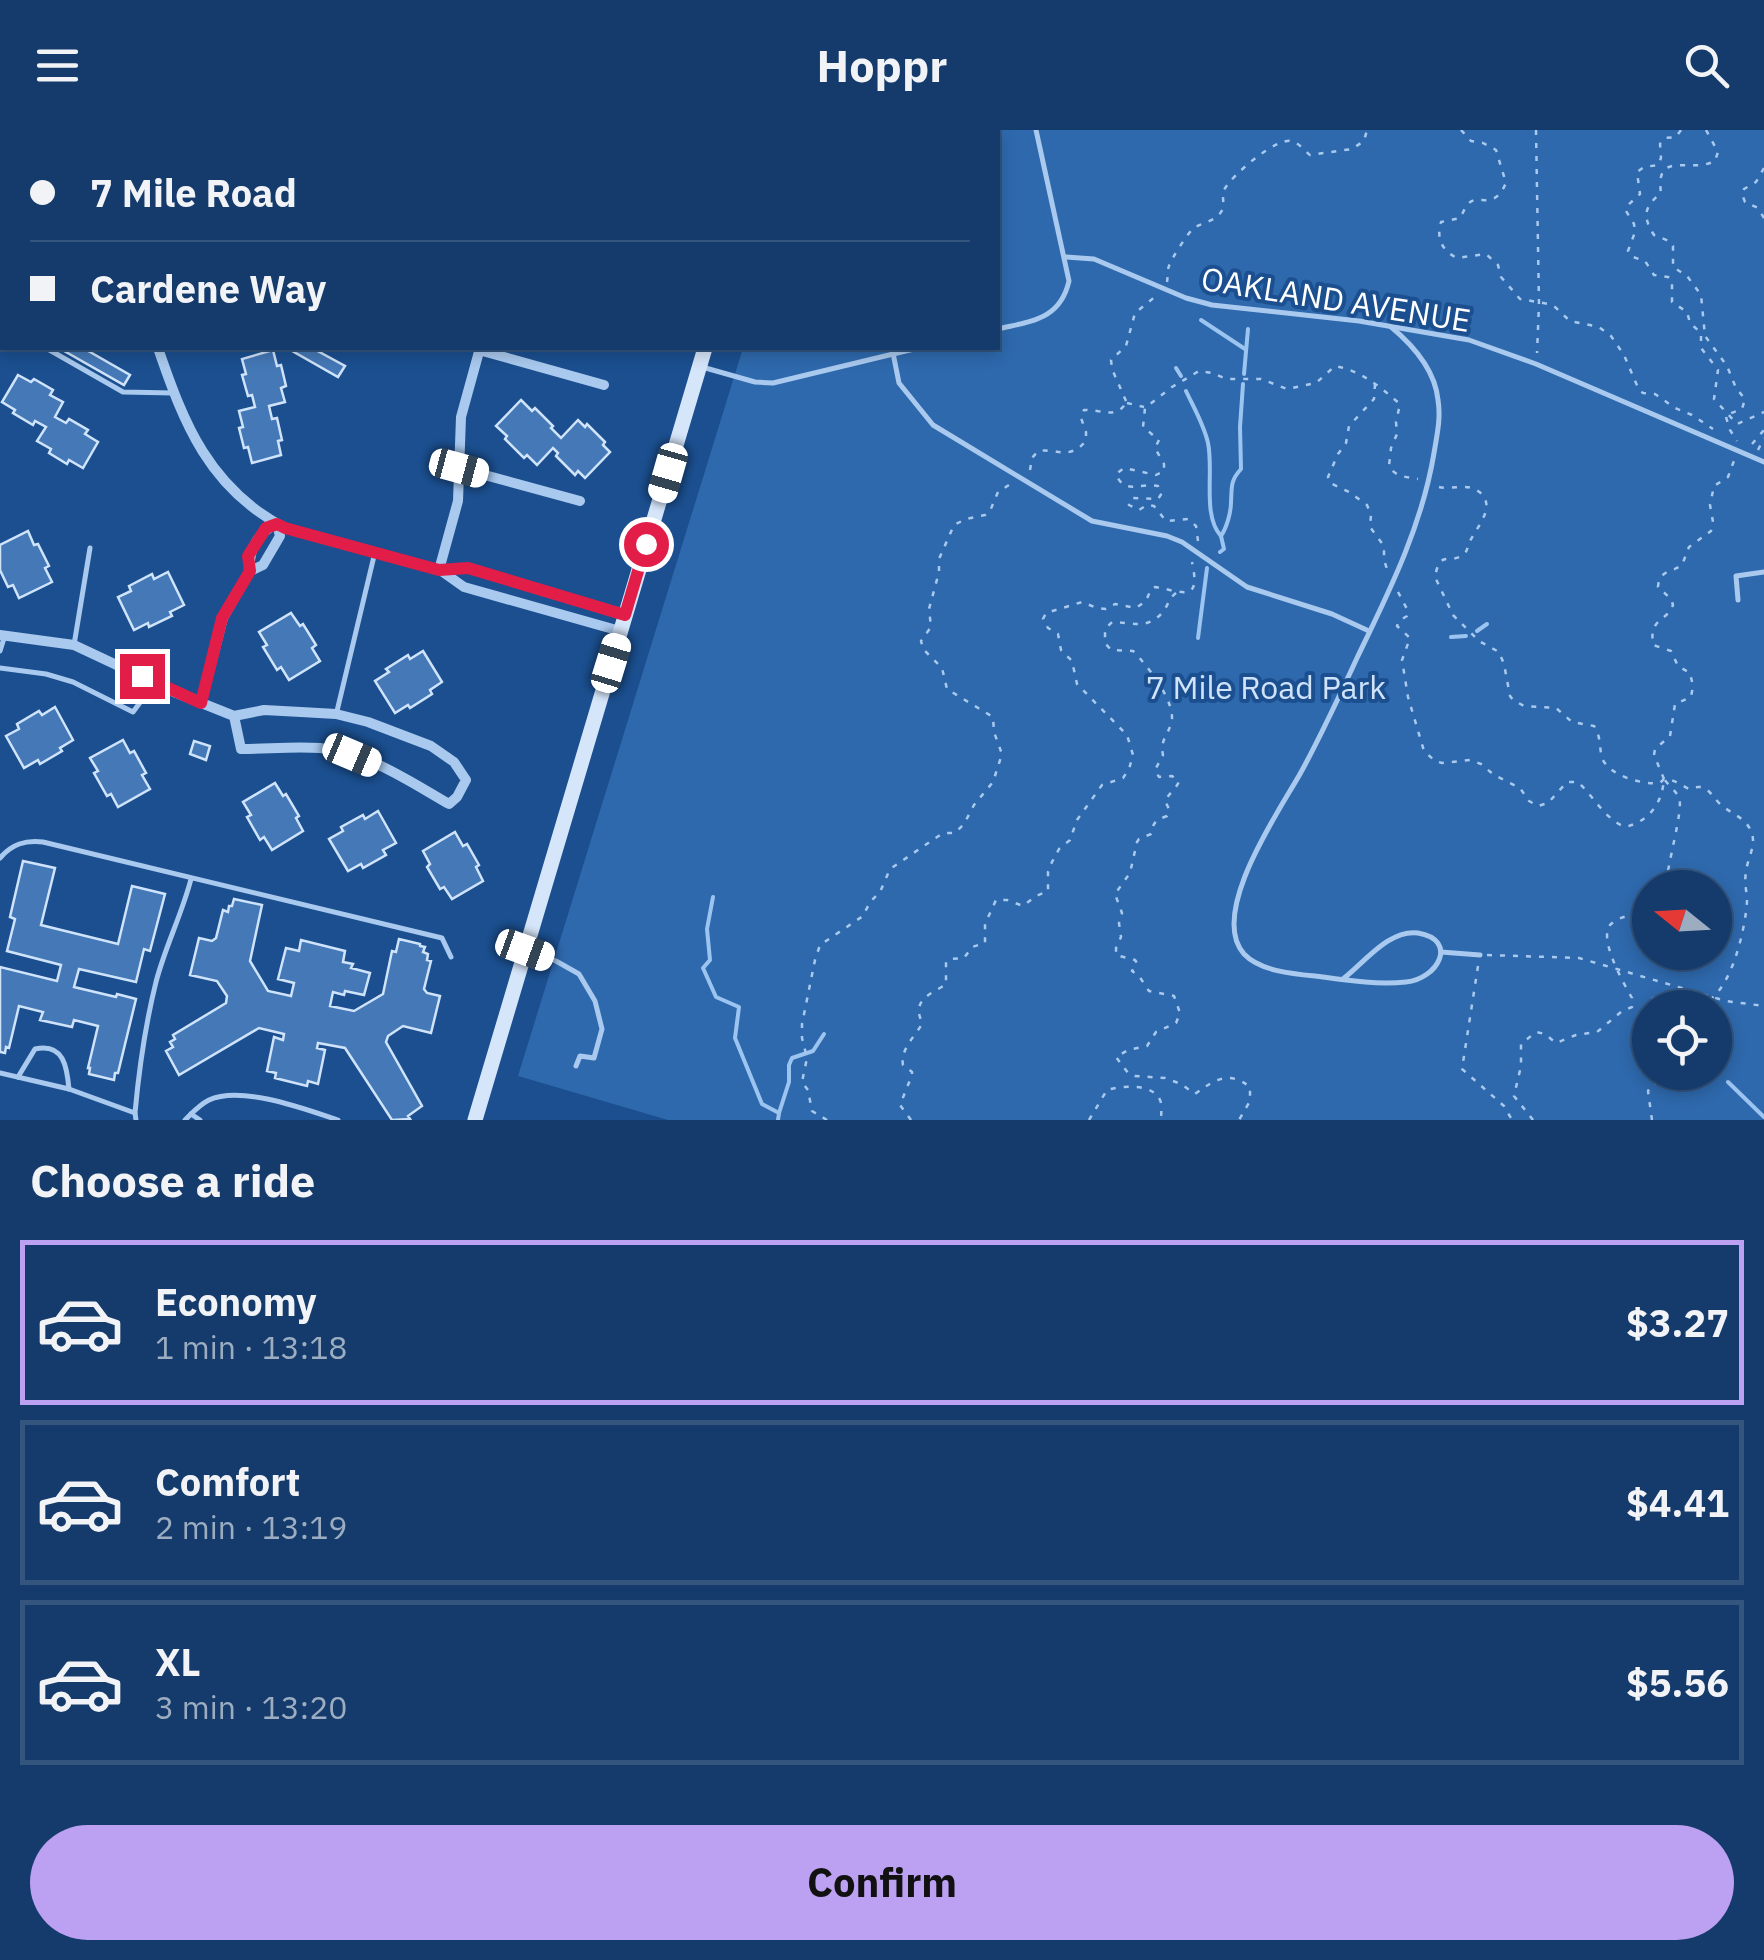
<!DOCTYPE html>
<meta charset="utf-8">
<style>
:root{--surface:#143b6b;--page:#214673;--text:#f1f3f6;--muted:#9dadc1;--line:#33557e;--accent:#bca0f2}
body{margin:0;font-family:"IBM Plex Sans",sans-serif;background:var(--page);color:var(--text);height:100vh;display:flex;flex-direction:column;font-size:38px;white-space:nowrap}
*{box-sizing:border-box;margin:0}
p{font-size:32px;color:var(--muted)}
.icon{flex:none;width:55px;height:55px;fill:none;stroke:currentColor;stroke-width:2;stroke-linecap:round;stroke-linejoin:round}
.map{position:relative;height:990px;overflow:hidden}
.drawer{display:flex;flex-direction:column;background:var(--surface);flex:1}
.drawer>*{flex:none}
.banner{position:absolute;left:0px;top:0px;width:1000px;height:220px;box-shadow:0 5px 15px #0003,0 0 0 2px var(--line);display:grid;align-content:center;height:220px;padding:0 30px;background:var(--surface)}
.needle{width:65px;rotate:288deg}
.fabs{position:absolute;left:1632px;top:740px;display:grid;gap:20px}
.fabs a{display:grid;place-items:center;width:100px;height:100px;border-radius:50%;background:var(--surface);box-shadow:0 5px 15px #0003,0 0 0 2px var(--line);font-size:50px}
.end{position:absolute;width:45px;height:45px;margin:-22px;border:12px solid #e11d48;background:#fff;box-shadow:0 0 0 5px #fff}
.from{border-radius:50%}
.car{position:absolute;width:30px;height:60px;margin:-30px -15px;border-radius:12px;box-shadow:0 0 8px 2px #0007;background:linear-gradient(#fff 24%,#345 0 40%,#fff 0 76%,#345 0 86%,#fff 0)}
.banner b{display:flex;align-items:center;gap:35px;height:95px;font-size:38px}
.banner b+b{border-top:2px solid var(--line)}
.banner i{width:25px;height:25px;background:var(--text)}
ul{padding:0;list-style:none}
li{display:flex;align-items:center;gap:30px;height:165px;margin:0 20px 15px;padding:0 10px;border:5px solid var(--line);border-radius:0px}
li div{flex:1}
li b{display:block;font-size:38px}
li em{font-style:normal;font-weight:700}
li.active{border-color:var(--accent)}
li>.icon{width:90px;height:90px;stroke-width:1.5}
h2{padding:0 30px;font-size:45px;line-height:120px}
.action{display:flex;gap:20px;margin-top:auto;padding:20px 30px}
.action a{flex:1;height:115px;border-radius:60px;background:var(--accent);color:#111;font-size:40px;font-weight:700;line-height:115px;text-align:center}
header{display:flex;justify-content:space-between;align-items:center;height:130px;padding:0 30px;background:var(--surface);font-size:45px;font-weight:700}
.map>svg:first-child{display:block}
.green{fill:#2e69ad;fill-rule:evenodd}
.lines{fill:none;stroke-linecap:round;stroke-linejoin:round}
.stream{stroke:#9cc4f0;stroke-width:4}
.building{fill:#4478b7;stroke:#cfe3fa;stroke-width:2.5}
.path{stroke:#a9c9ee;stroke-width:2.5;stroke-dasharray:5 8;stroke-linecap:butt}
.lane{stroke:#a9c9ee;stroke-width:5}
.street{stroke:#a9c9ee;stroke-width:10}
.secondary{stroke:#d6e6fa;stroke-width:15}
.route{stroke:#e11d48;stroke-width:12}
.labels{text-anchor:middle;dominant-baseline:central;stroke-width:8;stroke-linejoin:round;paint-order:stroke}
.street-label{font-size:32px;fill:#fff;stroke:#1b4f8f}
.park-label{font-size:32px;fill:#cfe3fa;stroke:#1b4f8f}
</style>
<header><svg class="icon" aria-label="menu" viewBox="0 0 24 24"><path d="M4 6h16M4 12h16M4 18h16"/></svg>Hoppr<svg class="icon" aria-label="search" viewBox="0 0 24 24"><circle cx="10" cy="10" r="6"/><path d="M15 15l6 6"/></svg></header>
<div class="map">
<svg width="1764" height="990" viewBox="0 0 1764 990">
<rect width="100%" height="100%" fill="#1b4f8f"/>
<path class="green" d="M808 0H1764V990H668L518 946 743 218H998V2H807ZM1650 758H1715V822H1650ZM1650 878H1715V942H1650Z"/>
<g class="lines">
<g class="stream">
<path d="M1201 190 1245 219"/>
<path d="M1176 238 1181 246"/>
<path d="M1244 244 1248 199"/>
<path d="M1186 261C1194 278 1204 295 1208 313 1214 341 1202 386 1221 406"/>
<path d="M1220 422 1224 419 1221 406C1227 397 1231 382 1231 372 1232 357 1230 351 1241 339L1240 297 1243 254"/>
<path d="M1477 501 1487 494"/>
<path d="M1451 507 1466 506"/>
<path d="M1198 508 1207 438"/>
<path d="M713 767 707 799 710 830 703 838 716 867 739 877 735 908 762 974 779 983 778 990"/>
<path d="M1728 952 1764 987"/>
<path d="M779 983 789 952V935L792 928 813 921 824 904"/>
</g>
</g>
<g class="building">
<path d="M59 218H83L130 245 124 255Z"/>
<path d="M287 218H312L345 236 338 247Z"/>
<path d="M273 220 277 236 281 235 286 256 281 258 285 272 269 276 272 289 277 288 282 310 278 311 281 325 252 333 248 317 244 318 239 298 243 297 239 281 255 277 252 265 248 266 242 245 246 244 242 229Z"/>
<path d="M18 245 31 252 34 249 53 260 50 265 63 272 55 287 66 293 69 289 88 300 85 304 98 312 83 338 69 330 67 334 49 323 51 319 37 311 46 297 35 291 33 295 13 283 15 280 2 272Z"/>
<path d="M521 270 532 281 535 278 553 296 551 298 561 308 578 290 585 297 587 294 605 312 603 315 610 322 585 348 578 341 575 345 556 326 558 323 553 318 537 335 527 325 524 328 505 309 507 306 496 296Z"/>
<path d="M28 401 34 415 38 414 49 436 45 438 52 452 19 468 13 455 8 457 0 440V415Z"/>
<path d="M168 442 184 475 170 482 172 486 149 497 148 493 134 500 118 467 131 461 129 456 152 444 154 449Z"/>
<path d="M291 483 300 496 303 494 316 515 312 518 320 531 289 550 281 537 277 540 263 517 267 515 259 502Z"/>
<path d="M423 521 442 552 430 560 432 564 410 578 408 575 395 583 375 551 389 542 386 539 408 525 410 529Z"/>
<path d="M55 577 73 610 60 618 62 621 40 634 38 630 24 638 6 606 19 599 17 594 39 581 42 585Z"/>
<path d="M123 610 130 623 134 621 146 643 142 645 150 659 118 677 111 664 107 666 94 643 98 641 90 628Z"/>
<path d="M194 611 210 616 206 630 190 624Z"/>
<path d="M275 653 283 666 286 664 299 686 296 688 303 701 272 720 264 707 260 710 247 687 251 685 243 672Z"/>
<path d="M378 681 396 713 383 720 386 725 363 738 361 734 348 741 329 709 343 701 341 697 363 685 365 689Z"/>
<path d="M455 702 463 716 467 714 479 735 476 737 483 751 452 769 444 757 440 759 427 737 430 734 423 721Z"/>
<path d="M23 731 55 738 41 795 118 814 132 756 165 764 150 821 144 819 136 852 79 839 74 857 116 867 117 864 136 869 118 943H115L114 950 89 944 90 938H88L98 896 74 890 72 897 40 890 43 882 19 876 9 918 6 917 5 923 0 922V837L57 851 61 835 7 821 15 789 10 787Z"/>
<path d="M234 769 262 775 250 831 268 861 291 866 294 853 278 849 286 818 299 821 301 810 345 821 343 832 353 834 351 838 370 843 364 865 345 861 344 865 333 862 330 876 354 881 383 864 392 821 396 822 399 809 420 814V816L425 817 423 822 428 824 427 830 431 831 424 859 427 863 440 866 431 903 403 896 388 906 386 912 422 976 408 986 410 989 392 990 345 918 318 913 317 918 325 920 318 954 308 951 307 956 275 948 276 943 267 941 274 907 283 910 284 904 259 898 179 945 166 921 173 917 170 912 175 909 173 905 226 873 227 866 217 851 190 845 199 808 212 811 216 808 223 780 228 782 229 776H232Z"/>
</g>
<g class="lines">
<g class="path">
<path d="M1461 0 1471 11 1483 13 1496 20 1506 53C1493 82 1480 63 1469 73 1465 77 1463 83 1460 88L1441 92C1436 108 1442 121 1457 128L1486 124 1498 135 1501 147 1520 169 1549 174 1555 177 1570 191 1599 197 1611 206 1624 225 1639 260 1643 263 1655 264 1675 278 1692 285 1713 299"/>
<path d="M1536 0 1539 174 1537 223"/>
<path d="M1681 0 1676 7 1665 8 1660 14 1661 28 1658 35 1644 37 1637 42 1640 64 1627 76 1626 81 1634 94 1635 102 1628 121 1633 127 1645 131 1654 145 1668 147 1672 150V172L1687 182 1690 193 1701 203V218L1718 240 1714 269 1737 294 1764 282"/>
<path d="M1706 0 1718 22 1715 31C1690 44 1655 19 1661 63 1644 77 1642 86 1654 105L1669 111 1673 116V137L1687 146 1701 165 1705 206 1727 236 1736 258 1745 269 1742 279 1729 284"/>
<path d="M1764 38 1756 52 1744 59 1742 64 1745 72 1758 78 1764 88"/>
<path d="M1167 152C1168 147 1167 141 1169 136 1170 131 1189 101 1194 98 1203 92 1216 91 1221 82 1226 74 1221 68 1224 60 1231 46 1276 7 1292 11 1299 13 1305 21 1310 25L1352 19 1364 11 1367 0"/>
<path d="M1375 254 1374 269 1349 296 1346 313 1338 324 1328 347 1330 353 1349 362 1367 375 1371 385 1370 397 1384 416V430L1388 442"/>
<path d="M1126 271 1112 239 1111 230 1126 216 1135 183 1156 166"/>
<path d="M1127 273 1144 277"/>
<path d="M1726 287 1730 300 1737 311"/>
<path d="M1752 314 1764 300"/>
<path d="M1758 320 1764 308"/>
<path d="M1030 340 1032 328 1038 321C1058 318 1068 331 1086 311V302L1081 288 1084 280C1101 279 1115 290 1126 273"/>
<path d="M1439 357C1451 360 1467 353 1478 361 1498 375 1477 397 1470 411 1468 415 1467 423 1463 425 1448 435 1440 419 1435 447L1453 485 1479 511 1499 522 1504 534 1510 566 1513 570 1524 576 1556 578 1572 592 1594 596C1601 606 1599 616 1602 628 1609 646 1643 655 1660 653L1664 649 1674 651 1689 659C1706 653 1708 661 1719 673 1730 684 1747 687 1752 704 1756 716 1747 730 1746 742 1744 753 1747 762 1747 772 1745 800 1731 864 1702 874 1685 880 1674 865 1658 864L1652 869 1650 878"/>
<path d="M1198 411 1196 396 1188 389 1166 391 1154 376 1147 375 1139 380 1129 375V372L1132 368 1158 369 1162 363 1158 356C1140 352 1125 366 1116 344L1124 338 1156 345 1164 341V334L1155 318 1159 310 1143 297 1145 278 1172 257 1199 241 1213 243 1226 249H1261L1287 259 1316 253 1335 236C1362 241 1380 257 1400 274L1396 292 1397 304 1391 318 1389 336C1395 347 1407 347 1418 349"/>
<path d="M1398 462 1407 479V486L1399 491 1397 496 1410 508 1402 530 1408 567 1424 621 1435 631 1442 633 1470 630 1481 634 1494 645 1520 658 1529 671 1538 676 1548 673 1567 652H1578C1594 667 1605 689 1625 697 1650 691 1662 673 1664 649 1668 655 1677 662 1679 668 1684 679 1666 738 1666 758"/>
<path d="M1176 463C1168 469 1168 477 1161 484 1146 500 1131 492 1112 492L1105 499V513L1111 520 1133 521C1147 535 1178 574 1171 594 1167 606 1160 611 1163 625L1155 640 1159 647 1172 646 1179 651C1177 658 1169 663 1165 671L1169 679 1167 686C1156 690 1153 692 1151 704L1139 709 1137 712 1130 743 1115 764 1122 783 1119 793 1121 807 1116 818V825L1135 830 1137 833 1132 841 1139 846 1149 861 1174 866 1180 883 1176 893 1156 902 1147 916 1128 920 1116 927 1128 943 1135 946 1165 948 1181 954 1195 964C1214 950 1229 940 1250 957V971L1239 990"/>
<path d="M1664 649 1654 625 1655 619 1670 606 1675 574 1691 567 1693 556 1690 543 1678 536 1671 521 1653 515C1649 487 1666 493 1673 475L1671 469 1658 457C1659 440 1671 443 1682 435L1689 417 1711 401 1713 392 1710 375 1714 356 1728 347 1735 328"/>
<path d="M1487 825 1579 828 1726 871 1764 876"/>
<path d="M1478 836 1462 939 1504 976 1512 990"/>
<path d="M827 990 812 981 808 960 802 952 807 928 802 908V894L815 830 820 815 863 786 870 772 880 762 890 739 943 703H955L964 694 974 675 993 652 1002 624 994 602 993 587 947 559 942 538 923 519 921 511 931 497 929 479 939 442V429L954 395 966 389 985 385 990 381 998 362 1012 353"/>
<path d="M911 990 900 975 912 945V942L903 935C900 920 915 906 922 894 921 889 918 884 919 879 920 866 937 861 946 854V832L951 829 964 828 972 817 985 813V794L996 770H1007L1023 776 1036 766 1048 761V742L1052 732 1059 719 1070 710 1077 690 1102 655 1123 648 1129 639 1133 625 1127 605 1077 554 1072 531 1061 520 1058 504 1048 498 1043 489 1046 483 1082 472 1097 478 1106 479 1115 474 1136 478 1146 471 1151 459 1155 457C1184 462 1201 473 1192 432"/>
<path d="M1089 990 1107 960C1121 956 1156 952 1161 973 1162 979 1161 984 1161 990"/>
<path d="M1533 990 1514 966 1521 936V914L1536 902 1545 904 1556 913 1576 905 1597 902 1621 882 1632 877V868C1624 854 1597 807 1611 794 1621 785 1638 784 1650 782"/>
<path d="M1652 990 1648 961C1654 951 1664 951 1671 942"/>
</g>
<g class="lane">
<path d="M97 2 98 0"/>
<path d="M1066 127 1094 129 1186 168 1212 175 1359 191 1469 210 1536 234 1764 332"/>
<path d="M998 199C1031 191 1060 190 1069 151L1036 0"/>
<path d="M46 218 123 262 173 263"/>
<path d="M893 223 899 253 933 295 1092 391 1167 406 1182 412 1247 457 1332 484 1369 501"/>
<path d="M702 237 755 252 773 253 918 218"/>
<path d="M1738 470 1736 446 1764 442"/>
<path d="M74 515 90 418"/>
<path d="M0 521 5 505"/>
<path d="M0 538 46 544 73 552 133 582 153 555"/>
<path d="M337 581 375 422"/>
<path d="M0 728C12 714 25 710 43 712L442 808 451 827"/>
<path d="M528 821 556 831 579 844 595 871 602 899 594 928 580 926 576 936"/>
<path d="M1441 822 1480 825"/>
<path d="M1343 849C1364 833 1389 799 1418 803 1459 810 1438 849 1406 852 1375 855 1345 850 1315 846 1293 844 1260 841 1244 824 1208 784 1279 681 1300 644 1321 606 1339 567 1357 528 1389 462 1422 396 1434 323 1437 305 1441 288 1438 270 1435 239 1413 215 1390 196"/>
<path d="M0 943 69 959 135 983 136 990"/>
<path d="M18 947 35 919C64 913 67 937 69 959"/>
<path d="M135 983C139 939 145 896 156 852 165 817 182 784 191 749"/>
<path d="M191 984 200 990"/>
<path d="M185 990C192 983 199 975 209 970 241 955 305 979 338 990"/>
</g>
<g class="street">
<path d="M610 0 620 2"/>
<path d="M381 2 382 0"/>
<path d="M542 2 543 0"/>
<path d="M0 31 2 32"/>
<path d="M158 218C184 294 209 358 285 398L439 440 468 438 625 485"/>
<path d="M479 220 604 255"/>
<path d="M459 338 580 371"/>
<path d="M439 440 458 371 461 287 480 218"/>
<path d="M440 440 464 457 620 501"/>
<path d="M0 505 74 515 174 562 234 586 264 580 301 582 336 584 368 592 431 616 454 632 466 650 457 667 449 674C409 651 367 622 320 618 294 616 267 619 241 619L234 586"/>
<path d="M201 573 223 488 250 441 263 435 280 406 277 394C258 401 248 421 250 441"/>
</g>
<g class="secondary">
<path d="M766 2 767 0"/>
<path d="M475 990 705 218"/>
</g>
</g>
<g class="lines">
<path class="route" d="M142 546 201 573 222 488 250 441 248 426 266 398 277 394 285 398 439 440 468 438 625 485 646 414"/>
</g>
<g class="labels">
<g class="street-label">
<text transform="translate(1336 169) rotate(9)">OAKLAND AVENUE</text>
</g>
<g class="park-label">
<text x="1266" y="557">7 Mile Road Park</text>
</g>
</g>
</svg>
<div class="fabs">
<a><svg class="needle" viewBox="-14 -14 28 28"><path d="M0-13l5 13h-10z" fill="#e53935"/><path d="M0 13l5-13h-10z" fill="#9dadc1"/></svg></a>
<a><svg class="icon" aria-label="locate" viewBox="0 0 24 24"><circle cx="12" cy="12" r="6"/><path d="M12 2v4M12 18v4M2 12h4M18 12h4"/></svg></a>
</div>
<i class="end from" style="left:646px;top:414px"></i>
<i class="end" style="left:142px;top:546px"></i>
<i class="car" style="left:459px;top:338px;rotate:105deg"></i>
<i class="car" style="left:668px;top:343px;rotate:196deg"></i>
<i class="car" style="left:611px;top:533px;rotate:17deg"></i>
<i class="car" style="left:352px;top:625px;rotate:113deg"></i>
<i class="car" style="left:525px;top:820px;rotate:110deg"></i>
<div class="banner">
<b><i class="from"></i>7 Mile Road</b>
<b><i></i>Cardene Way</b>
</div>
</div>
<section class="drawer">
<h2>Choose a ride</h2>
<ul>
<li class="active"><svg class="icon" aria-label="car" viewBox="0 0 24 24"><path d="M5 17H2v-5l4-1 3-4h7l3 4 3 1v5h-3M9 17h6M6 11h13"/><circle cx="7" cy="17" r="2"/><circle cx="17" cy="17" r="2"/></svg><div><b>Economy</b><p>1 min · 13:18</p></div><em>$3.27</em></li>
<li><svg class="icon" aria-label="car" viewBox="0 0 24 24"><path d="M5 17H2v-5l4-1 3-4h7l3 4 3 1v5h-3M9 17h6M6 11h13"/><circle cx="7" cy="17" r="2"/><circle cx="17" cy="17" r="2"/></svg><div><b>Comfort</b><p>2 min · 13:19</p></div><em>$4.41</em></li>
<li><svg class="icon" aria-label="car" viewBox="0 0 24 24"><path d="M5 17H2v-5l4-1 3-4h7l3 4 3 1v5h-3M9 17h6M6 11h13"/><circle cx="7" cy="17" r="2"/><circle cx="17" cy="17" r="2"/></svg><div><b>XL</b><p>3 min · 13:20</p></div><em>$5.56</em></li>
</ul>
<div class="action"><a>Confirm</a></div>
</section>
